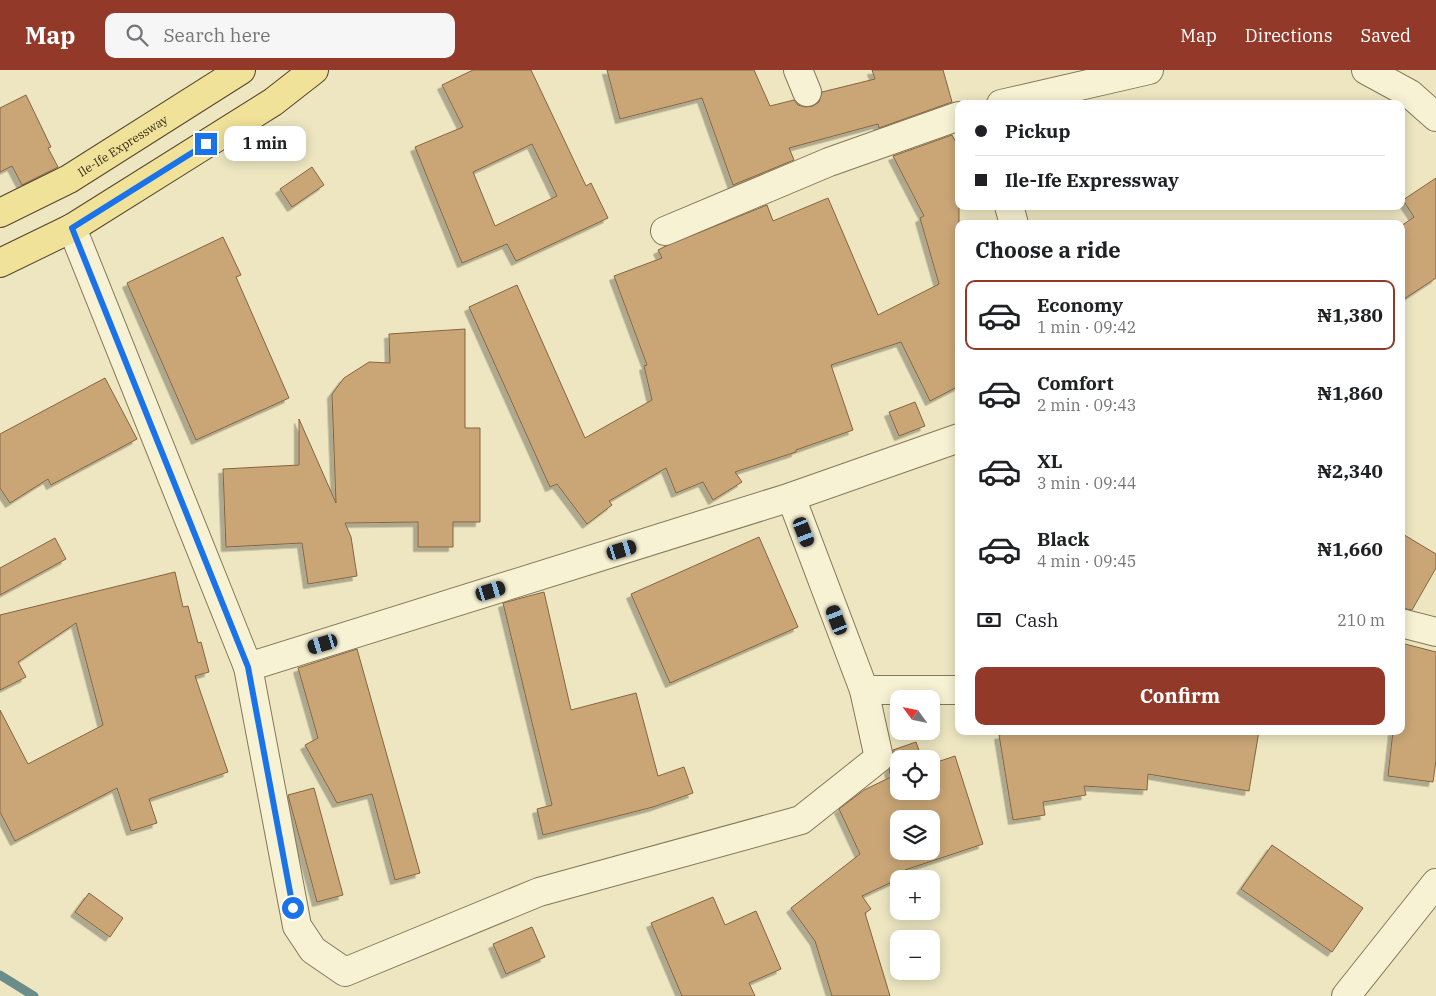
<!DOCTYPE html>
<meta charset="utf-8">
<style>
:root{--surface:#fff;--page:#f6f6f6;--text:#202124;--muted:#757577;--line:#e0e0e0;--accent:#93392a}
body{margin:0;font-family:"IBM Plex Serif",serif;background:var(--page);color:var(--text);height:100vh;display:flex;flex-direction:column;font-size:19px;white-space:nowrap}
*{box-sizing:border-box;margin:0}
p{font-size:16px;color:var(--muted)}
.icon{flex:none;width:28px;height:28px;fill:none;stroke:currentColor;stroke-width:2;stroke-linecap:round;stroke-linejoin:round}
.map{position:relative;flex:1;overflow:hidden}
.details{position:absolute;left:955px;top:150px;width:450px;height:515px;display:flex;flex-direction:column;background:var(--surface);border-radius:10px;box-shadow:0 2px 12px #0003}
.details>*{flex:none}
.guide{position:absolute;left:955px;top:30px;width:450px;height:110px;border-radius:10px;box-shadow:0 2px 12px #0003;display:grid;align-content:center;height:110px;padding:0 20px;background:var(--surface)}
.needle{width:32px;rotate:303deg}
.tools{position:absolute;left:890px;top:620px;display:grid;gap:10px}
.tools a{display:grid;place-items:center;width:50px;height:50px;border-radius:10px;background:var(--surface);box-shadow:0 2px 12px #0003;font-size:25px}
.end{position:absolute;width:22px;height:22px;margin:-11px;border:6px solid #1a73e8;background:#fff;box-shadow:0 0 0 2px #fff}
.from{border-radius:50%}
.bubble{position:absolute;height:35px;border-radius:10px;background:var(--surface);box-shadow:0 2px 12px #0003;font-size:16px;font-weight:700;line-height:35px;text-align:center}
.car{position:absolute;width:15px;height:30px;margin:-15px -8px;border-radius:6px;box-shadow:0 0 4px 1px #0007;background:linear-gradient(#222 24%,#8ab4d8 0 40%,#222 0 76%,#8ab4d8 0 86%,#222 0)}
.guide b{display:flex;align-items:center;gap:18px;height:48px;font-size:19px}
.guide b+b{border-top:1px solid var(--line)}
.guide i{width:12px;height:12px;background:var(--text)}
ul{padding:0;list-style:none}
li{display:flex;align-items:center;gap:15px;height:70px;margin:0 10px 8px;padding:0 10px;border:2px solid transparent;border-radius:10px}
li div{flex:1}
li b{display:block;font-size:19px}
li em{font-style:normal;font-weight:700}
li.active{border-color:var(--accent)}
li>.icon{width:45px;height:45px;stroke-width:1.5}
h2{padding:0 20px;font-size:22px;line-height:60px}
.pay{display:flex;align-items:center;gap:12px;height:55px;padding:0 20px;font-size:19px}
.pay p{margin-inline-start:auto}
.button{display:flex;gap:10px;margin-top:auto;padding:10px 20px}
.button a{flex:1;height:58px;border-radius:10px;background:var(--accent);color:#fff;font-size:20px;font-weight:700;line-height:58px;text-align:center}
header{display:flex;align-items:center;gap:30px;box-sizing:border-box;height:70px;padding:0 25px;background:var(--accent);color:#fff}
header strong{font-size:24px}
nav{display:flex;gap:28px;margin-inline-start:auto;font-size:18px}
.search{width:350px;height:45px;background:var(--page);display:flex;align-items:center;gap:12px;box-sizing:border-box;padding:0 18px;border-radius:10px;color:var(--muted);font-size:19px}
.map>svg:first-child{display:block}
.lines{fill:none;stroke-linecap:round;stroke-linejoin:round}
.stream{stroke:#6b8d89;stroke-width:9}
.building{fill:#caa677;stroke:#84653f;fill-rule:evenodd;filter:url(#shadow)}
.minor-casing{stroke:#867759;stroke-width:30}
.major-casing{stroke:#53452d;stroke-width:30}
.minor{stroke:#f8f2d4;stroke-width:28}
.major{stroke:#f0e298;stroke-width:28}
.route{stroke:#1a73e8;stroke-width:6}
.labels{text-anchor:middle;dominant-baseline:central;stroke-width:4;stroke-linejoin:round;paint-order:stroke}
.street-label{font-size:12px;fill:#362c1d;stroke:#f4efd0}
</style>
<header>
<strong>Map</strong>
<div class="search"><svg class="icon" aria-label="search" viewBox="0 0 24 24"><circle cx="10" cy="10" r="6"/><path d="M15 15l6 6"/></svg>Search here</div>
<nav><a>Map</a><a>Directions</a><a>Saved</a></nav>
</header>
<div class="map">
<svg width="1436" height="926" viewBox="0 0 1436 926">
<defs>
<filter id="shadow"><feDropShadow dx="-4.5" dy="4.5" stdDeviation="0" flood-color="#0004"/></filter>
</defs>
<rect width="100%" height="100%" fill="#ede6c1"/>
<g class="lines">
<path class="stream" d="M0 905 34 926"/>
</g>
<g class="building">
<path d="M473 0H531L586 116 591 113 608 148 516 191 507 174 462 193 415 77 463 57 442 15ZM532 74 557 126 495 156 473 102Z"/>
<path d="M607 0H754L770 36 794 30 798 35 805 37 813 36 819 32 822 22 875 9 872 0H943L952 32 879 58 878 54 789 78 794 90 733 115 702 28 620 49Z"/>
<path d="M26 25 51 77 48 78 58 97 22 115 12 96 0 102V38Z"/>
<path d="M952 65 959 78V316L930 331 901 272 831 295 853 360 796 380V382L735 402 742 412 713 430 703 412 676 423 666 398 609 431 612 435 587 454 557 414 550 417 469 237 517 215 585 368 652 330 644 296 647 295 614 206 662 188 658 180 666 176 767 135 773 151 828 128 878 245 939 214 920 148 924 146 893 86Z"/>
<path d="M312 97 324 115 292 137 280 119Z"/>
<path d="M1436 108V208L1401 231V156L1414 147 1403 130Z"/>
<path d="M223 167 241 205 236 207 289 328 196 370 127 213Z"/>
<path d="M465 259V358H480V452H453V477H418V452L345 453 351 467 357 506 308 514 302 473 226 477 223 399 299 395V349L336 433 332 324 344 308 369 292 390 293 389 264Z"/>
<path d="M105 308 137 369 51 415 48 409 10 433 0 418V364Z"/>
<path d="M915 332 925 356 899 366 889 342Z"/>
<path d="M1401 463 1436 484V498L1412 540 1401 538Z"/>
<path d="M759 467 798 557 670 613 631 524Z"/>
<path d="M55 468 66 489 0 525V498Z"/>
<path d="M175 502 183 537 188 536 198 573 201 572 209 602 195 606 228 702 149 729 157 753 131 761 117 718 15 771 0 742V640L28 694 103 655 76 553 18 592 26 607 0 620V545Z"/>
<path d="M544 522 571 640 636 623 658 706 684 697 693 723 653 737 543 765 537 739 552 735 503 533Z"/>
<path d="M1401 573 1436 582V690L1433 712 1388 706 1393 661H1401Z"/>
<path d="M357 579 420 803 395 810 372 724 337 733 305 675 318 668 298 598Z"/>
<path d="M1023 661H1259L1249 721 1148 704 1147 720 1084 716 1086 725 1043 732 1045 745 1013 750 999 665Z"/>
<path d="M916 672 922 689H899V721H931V694L955 686 983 774 905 800 907 805 862 826 871 839 865 843 890 926H832L815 871 791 838 860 784 839 739 864 720 891 707 889 700 894 693 893 680ZM899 749H931V781H899Z"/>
<path d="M314 718 343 825 317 832 288 725Z"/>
<path d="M1272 775 1363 838 1332 882 1241 819Z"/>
<path d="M89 823 123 848 110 867 75 842Z"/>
<path d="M713 827 725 855 756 841 781 899 749 913 755 926H682L651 853Z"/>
<path d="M532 857 545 887 506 904 493 874Z"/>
</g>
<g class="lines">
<defs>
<g id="minor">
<path d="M798 0 807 22"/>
<path d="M1366 0 1410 24 1436 47"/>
<path d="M1001 34 1149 0"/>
<path d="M1009 136 1014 154"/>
<path d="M72 158 248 597 297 856 313 880 345 902 539 822 801 750 879 688 864 620 791 427"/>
<path d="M665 161 829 92 959 46"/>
<path d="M1401 553 1436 562"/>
<path d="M248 597 791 427 959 368"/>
<path d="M864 620H959"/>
<path d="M1346 926 1436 813"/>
</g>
<g id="major">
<path id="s1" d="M0 143 69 109 241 0"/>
<path d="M0 193 72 158 273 32 314 0"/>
</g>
</defs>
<use href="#minor" class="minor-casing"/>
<use href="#major" class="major-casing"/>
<use href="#minor" class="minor"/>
<use href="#major" class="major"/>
</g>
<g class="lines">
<path class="route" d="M206 74 72 158 248 597 293 838"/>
</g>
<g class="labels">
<g class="street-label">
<text stroke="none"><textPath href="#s1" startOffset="140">Ile-Ife Expressway</textPath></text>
</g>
</g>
</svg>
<div class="tools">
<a><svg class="needle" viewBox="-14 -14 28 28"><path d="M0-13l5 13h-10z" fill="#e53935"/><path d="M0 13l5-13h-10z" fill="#757577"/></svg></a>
<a><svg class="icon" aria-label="locate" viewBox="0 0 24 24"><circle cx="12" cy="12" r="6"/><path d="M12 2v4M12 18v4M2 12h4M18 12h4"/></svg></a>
<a><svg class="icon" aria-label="layers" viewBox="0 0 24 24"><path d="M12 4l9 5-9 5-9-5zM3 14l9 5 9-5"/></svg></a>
<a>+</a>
<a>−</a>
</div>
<i class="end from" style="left:293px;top:838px"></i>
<i class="end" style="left:206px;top:74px"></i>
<div class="bubble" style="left:224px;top:56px;width:82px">1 min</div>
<i class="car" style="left:804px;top:462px;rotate:159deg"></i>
<i class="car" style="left:622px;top:480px;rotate:73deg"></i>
<i class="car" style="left:491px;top:521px;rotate:73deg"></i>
<i class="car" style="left:837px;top:550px;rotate:339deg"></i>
<i class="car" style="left:323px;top:574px;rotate:253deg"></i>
<div class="guide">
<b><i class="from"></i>Pickup</b>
<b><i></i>Ile-Ife Expressway</b>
</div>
<section class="details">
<h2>Choose a ride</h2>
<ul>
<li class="active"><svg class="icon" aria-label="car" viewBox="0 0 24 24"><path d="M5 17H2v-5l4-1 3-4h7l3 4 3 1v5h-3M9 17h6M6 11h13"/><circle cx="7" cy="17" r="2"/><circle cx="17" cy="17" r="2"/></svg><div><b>Economy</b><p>1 min · 09:42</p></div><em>₦1,380</em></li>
<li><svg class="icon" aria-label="car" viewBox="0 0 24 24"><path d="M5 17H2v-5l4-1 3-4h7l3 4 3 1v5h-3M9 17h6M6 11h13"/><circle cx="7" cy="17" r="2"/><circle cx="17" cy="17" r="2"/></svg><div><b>Comfort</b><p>2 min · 09:43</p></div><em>₦1,860</em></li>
<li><svg class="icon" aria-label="car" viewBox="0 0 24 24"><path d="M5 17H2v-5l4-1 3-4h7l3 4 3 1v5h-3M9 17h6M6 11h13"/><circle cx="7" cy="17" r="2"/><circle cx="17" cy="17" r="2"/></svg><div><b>XL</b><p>3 min · 09:44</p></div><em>₦2,340</em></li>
<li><svg class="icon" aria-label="car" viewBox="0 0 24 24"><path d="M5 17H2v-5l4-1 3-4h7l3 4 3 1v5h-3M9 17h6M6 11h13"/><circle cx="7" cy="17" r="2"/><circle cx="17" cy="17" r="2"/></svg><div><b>Black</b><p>4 min · 09:45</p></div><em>₦1,660</em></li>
</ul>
<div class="pay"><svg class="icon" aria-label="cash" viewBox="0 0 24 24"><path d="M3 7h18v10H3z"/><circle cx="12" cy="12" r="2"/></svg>Cash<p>210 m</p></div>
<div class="button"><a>Confirm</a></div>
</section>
</div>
